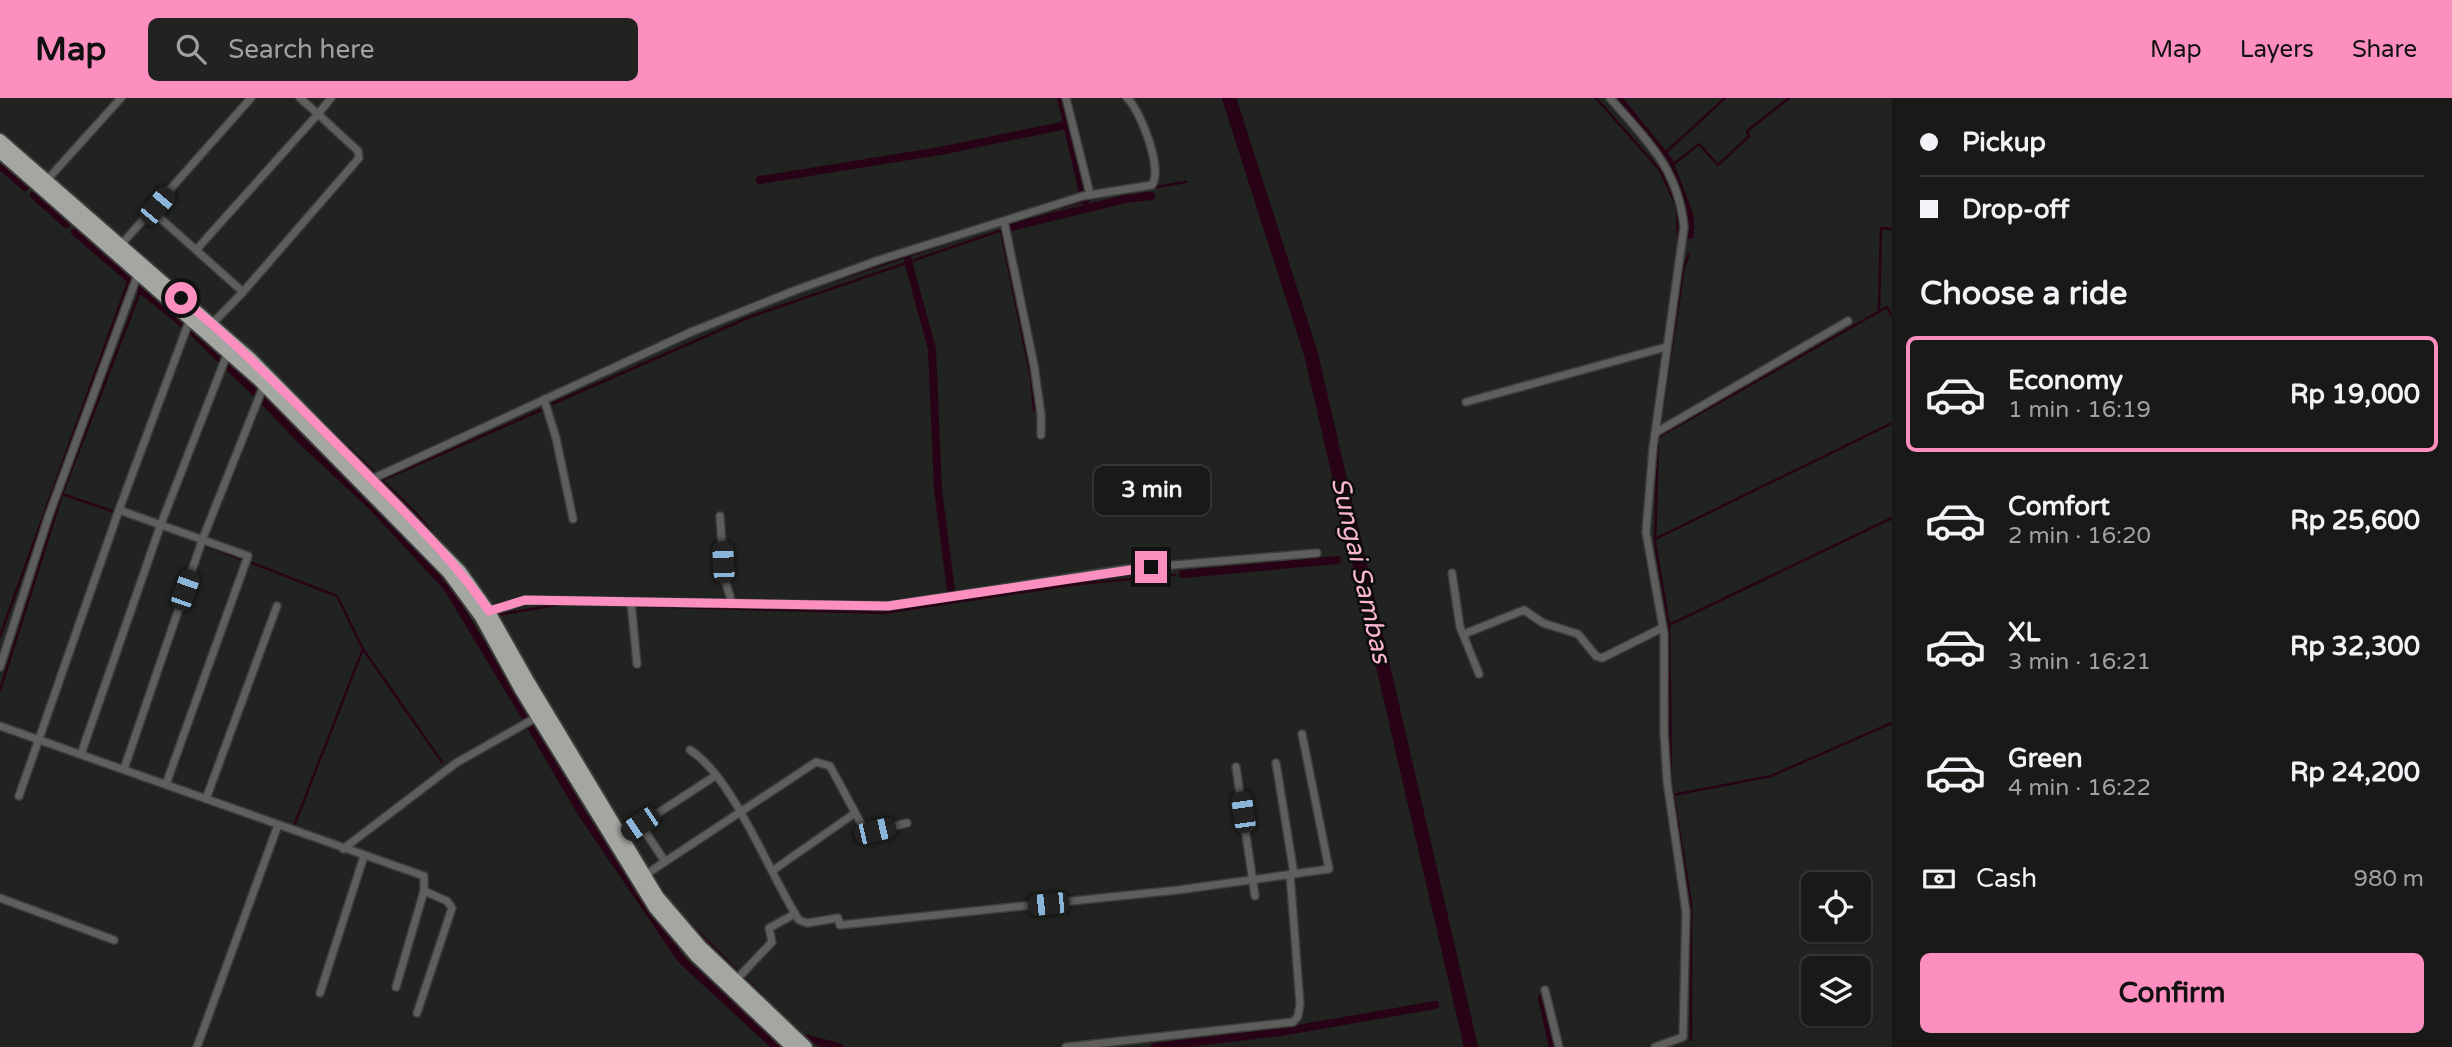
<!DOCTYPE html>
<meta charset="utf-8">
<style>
:root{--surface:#191a18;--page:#222321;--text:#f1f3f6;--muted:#9fa1a2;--line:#373837;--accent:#fd8ec0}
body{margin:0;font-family:"Varela Round",sans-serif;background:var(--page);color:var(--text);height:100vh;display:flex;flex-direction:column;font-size:26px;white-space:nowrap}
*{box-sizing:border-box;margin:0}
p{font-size:23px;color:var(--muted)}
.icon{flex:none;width:38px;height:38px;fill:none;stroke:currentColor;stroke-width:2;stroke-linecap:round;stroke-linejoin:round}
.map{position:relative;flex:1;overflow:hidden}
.details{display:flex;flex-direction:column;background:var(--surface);width:560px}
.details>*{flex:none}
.top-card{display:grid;align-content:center;height:154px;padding:0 28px;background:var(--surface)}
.buttons{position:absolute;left:1801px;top:774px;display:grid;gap:14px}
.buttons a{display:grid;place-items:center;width:70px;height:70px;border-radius:10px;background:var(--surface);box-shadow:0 2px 5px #0004,0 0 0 2px var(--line);font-size:35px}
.end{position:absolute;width:32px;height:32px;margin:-16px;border:9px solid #fd8ec0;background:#111;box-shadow:0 0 0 4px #111}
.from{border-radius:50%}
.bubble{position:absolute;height:49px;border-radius:10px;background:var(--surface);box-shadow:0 2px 5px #0004,0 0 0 2px var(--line);font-size:23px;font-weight:700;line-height:49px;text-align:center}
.car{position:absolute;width:21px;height:42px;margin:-21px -10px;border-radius:9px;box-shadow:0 0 5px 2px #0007;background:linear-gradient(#222 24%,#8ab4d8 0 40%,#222 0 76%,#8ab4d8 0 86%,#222 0)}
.top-card b{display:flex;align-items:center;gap:24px;height:66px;font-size:26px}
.top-card b+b{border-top:2px solid var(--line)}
.top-card i{width:18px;height:18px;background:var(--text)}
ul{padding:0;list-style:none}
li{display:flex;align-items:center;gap:21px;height:116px;margin:0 14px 10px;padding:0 14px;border:4px solid transparent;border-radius:10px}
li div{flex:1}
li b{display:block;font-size:26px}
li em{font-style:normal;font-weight:700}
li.active{border-color:var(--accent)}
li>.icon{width:63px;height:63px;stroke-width:1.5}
h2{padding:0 28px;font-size:32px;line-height:84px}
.pay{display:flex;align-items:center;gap:18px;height:77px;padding:0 28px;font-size:26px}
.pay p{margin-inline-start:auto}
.cta{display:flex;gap:14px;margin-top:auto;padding:14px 28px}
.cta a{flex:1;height:80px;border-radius:10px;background:var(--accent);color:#111;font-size:28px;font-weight:700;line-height:80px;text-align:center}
header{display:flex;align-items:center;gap:42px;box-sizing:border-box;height:98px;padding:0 35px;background:var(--accent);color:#111}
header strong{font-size:33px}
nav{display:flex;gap:38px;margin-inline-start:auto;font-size:24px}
.search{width:490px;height:63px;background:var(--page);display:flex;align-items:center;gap:18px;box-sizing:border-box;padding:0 24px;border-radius:10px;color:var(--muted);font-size:26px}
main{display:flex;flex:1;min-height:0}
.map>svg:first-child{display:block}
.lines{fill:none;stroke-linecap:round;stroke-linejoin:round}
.stream{stroke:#280316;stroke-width:2.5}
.canal{stroke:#280316;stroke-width:8}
.river{stroke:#280316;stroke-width:14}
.minor-casing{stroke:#3b3d3a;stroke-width:10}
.trunk-casing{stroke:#3b3d3a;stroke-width:16}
.minor{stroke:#5e5f5d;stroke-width:7}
.trunk{stroke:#a4a6a2;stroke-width:12}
.route{stroke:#fd8ec0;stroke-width:9}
.labels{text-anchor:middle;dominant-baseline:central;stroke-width:5;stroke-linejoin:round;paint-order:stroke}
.water-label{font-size:26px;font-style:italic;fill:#fab5d2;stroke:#0c0c0b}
</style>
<header>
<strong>Map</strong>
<div class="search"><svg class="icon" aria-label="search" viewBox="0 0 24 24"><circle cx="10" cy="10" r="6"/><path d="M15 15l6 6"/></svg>Search here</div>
<nav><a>Map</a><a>Layers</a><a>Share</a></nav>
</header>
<main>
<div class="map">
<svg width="1892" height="949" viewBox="0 0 1892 949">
<rect width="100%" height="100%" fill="#212320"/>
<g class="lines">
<g class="stream">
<path d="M1596 0 1660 72 1677 109 1678 140"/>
<path d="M1620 2 1622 0"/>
<path d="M1663 57 1725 0"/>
<path d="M1671 68 1699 46 1718 67 1749 38 1747 33 1789 0"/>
<path d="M80 104 120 138"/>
<path d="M1030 118 1098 99 1186 84"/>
<path d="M1001 133 1031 279 1034 312"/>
<path d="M130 146 211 218"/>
<path d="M824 186 977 135"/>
<path d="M1879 214 1881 130 1892 131"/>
<path d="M552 306 752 218 999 133"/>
<path d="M308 310 373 373"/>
<path d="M1660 325 1684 169 1689 156"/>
<path d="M460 344 533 311"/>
<path d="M62 396 112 413"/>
<path d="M182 438 195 443"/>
<path d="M1655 441 1892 325"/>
<path d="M440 444 416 415 382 382 541 312"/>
<path d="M207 448 241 461"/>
<path d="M252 465 337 498 363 551"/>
<path d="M637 508 883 515 1077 486 1175 477"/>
<path d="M497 517 562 506"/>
<path d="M1669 527 1892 420"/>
<path d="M0 538 131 176"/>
<path d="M0 592 62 396 141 191"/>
<path d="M551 610 622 727"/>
<path d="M1671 676 1669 527 1655 445 1658 339 1887 209 1892 218"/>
<path d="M1672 688 1691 806V942"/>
<path d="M1673 697 1771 678 1892 625"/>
<path d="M294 728 363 551 442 664"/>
<path d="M637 753 647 768"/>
<path d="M653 778 669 803"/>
<path d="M685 821 799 934"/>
</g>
<g class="canal">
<path d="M1061 0 1085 103"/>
<path d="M1618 0 1669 63 1690 119V137"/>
<path d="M0 67 25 89"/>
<path d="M760 82 940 53 1066 27"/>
<path d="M34 97 66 126"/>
<path d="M1011 129 1125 101 1151 98"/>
<path d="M75 134 130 181"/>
<path d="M908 163 932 251 938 392 951 492"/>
<path d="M139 190 182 225"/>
<path d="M192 233 219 260"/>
<path d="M229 269 255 294"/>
<path d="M264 303 300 341 372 408 447 489 525 618"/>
<path d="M1183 476 1337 462"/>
<path d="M530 627 581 714 681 861 776 949"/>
<path d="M1542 900 1553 949"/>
<path d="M805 940 839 949"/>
<path d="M1155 949 1281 934 1435 907"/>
</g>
<path class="river" d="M1229 0 1311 256 1471 949"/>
<defs>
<g id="minor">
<path d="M1066 0 1090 96"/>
<path d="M1610 0C1647 43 1678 70 1684 129L1653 350 1646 434 1664 536V634L1667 683 1686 814 1683 939 1655 949"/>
<path d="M47 82 121 0"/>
<path d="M152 113 196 152"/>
<path d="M1004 123 1034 267 1041 316V337"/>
<path d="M119 149 251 0"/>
<path d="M243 194 359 60 358 53 318 16 331 0"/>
<path d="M212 226 243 194 196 152 318 16 300 0"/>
<path d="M544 301 556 340 573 421"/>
<path d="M1466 304 1666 249"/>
<path d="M1655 335 1848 223"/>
<path d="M372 381 691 234 796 192 879 162 1083 98 1152 87C1163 71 1141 13 1127 0"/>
<path d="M119 412 248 458 166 686"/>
<path d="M720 418 724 479 732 505"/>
<path d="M1452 475 1460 529 1479 576"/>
<path d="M631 504 637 566"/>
<path d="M489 514 525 502 888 508 1125 471 1317 455"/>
<path d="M1464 536 1524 512 1543 525 1578 536 1596 558 1602 560 1662 530"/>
<path d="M0 569 49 417 138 176"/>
<path d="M0 628 424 778V793L447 803 452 810 417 915"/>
<path d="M690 652C734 680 769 776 799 822L807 825 838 820 840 827 1178 792 1329 771 1302 636"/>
<path d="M81 656 161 426 228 254"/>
<path d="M1276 665 1294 776"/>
<path d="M1236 669 1255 798"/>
<path d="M124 671 203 440 264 287"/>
<path d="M19 698 119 412 190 221"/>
<path d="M206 701 277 508"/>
<path d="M640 726 664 762"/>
<path d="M621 739 715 678"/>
<path d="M343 751 456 665 537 619"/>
<path d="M772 773 855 715"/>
<path d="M645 777 816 664 830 668 864 731 875 733 907 725"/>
<path d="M0 800 114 842"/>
<path d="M735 883 772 844 769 830 795 816"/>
<path d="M396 889 424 793"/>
<path d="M1545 892 1559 949"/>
<path d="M320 895 364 758"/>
<path d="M197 949 278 727"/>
<path d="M1066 949 1293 924 1298 918 1300 906 1290 776"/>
</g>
<g id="trunk">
<path d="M0 42 250 260 460 473 489 514 527 581 658 799 700 848 806 949"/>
<path d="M0 54 259 282 448 474 481 519 521 592 655 810 697 859 792 949"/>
</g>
</defs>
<use href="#minor" class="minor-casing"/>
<use href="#trunk" class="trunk-casing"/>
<use href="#minor" class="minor"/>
<use href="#trunk" class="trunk"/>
</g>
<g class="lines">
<path class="route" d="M181 200C243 250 297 307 353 362 401 411 451 457 489 513L525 502 888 508 1151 469"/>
</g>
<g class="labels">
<g class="water-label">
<text transform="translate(1361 472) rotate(77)">Sungai Sambas</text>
</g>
</g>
</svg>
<div class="buttons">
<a><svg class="icon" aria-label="locate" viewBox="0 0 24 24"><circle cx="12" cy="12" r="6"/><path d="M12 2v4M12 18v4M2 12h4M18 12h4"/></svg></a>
<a><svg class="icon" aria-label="layers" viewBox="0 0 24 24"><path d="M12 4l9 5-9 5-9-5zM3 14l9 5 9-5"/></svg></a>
</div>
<i class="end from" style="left:181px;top:200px"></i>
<i class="end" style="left:1151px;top:469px"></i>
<div class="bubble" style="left:1094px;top:368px;width:116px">3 min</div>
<i class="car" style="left:157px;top:108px;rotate:40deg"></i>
<i class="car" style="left:723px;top:464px;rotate:357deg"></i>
<i class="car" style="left:185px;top:492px;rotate:19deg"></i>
<i class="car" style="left:1243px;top:714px;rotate:352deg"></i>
<i class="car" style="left:640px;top:726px;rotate:236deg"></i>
<i class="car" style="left:875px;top:733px;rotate:77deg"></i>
<i class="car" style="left:1048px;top:806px;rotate:264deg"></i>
</div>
<section class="details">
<div class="top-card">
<b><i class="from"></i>Pickup</b>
<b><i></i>Drop-off</b>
</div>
<h2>Choose a ride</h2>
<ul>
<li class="active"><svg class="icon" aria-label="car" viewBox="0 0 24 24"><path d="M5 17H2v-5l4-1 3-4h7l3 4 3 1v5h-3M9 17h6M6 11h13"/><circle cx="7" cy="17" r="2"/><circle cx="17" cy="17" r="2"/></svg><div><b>Economy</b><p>1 min · 16:19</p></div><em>Rp 19,000</em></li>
<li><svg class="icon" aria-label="car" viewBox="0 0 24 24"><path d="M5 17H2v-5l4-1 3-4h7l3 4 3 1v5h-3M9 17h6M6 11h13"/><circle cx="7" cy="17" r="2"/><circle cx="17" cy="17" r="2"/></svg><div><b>Comfort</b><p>2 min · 16:20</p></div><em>Rp 25,600</em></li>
<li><svg class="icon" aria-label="car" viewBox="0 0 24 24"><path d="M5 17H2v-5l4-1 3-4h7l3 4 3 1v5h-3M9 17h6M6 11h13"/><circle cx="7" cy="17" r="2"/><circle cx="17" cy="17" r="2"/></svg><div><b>XL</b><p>3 min · 16:21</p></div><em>Rp 32,300</em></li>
<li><svg class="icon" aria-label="car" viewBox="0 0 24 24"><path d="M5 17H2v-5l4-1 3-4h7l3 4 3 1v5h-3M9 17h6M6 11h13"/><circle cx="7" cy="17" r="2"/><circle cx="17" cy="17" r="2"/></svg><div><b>Green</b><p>4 min · 16:22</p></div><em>Rp 24,200</em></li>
</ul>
<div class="pay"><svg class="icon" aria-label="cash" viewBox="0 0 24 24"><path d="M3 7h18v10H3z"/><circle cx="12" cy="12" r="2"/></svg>Cash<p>980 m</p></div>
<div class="cta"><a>Confirm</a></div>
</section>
</main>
